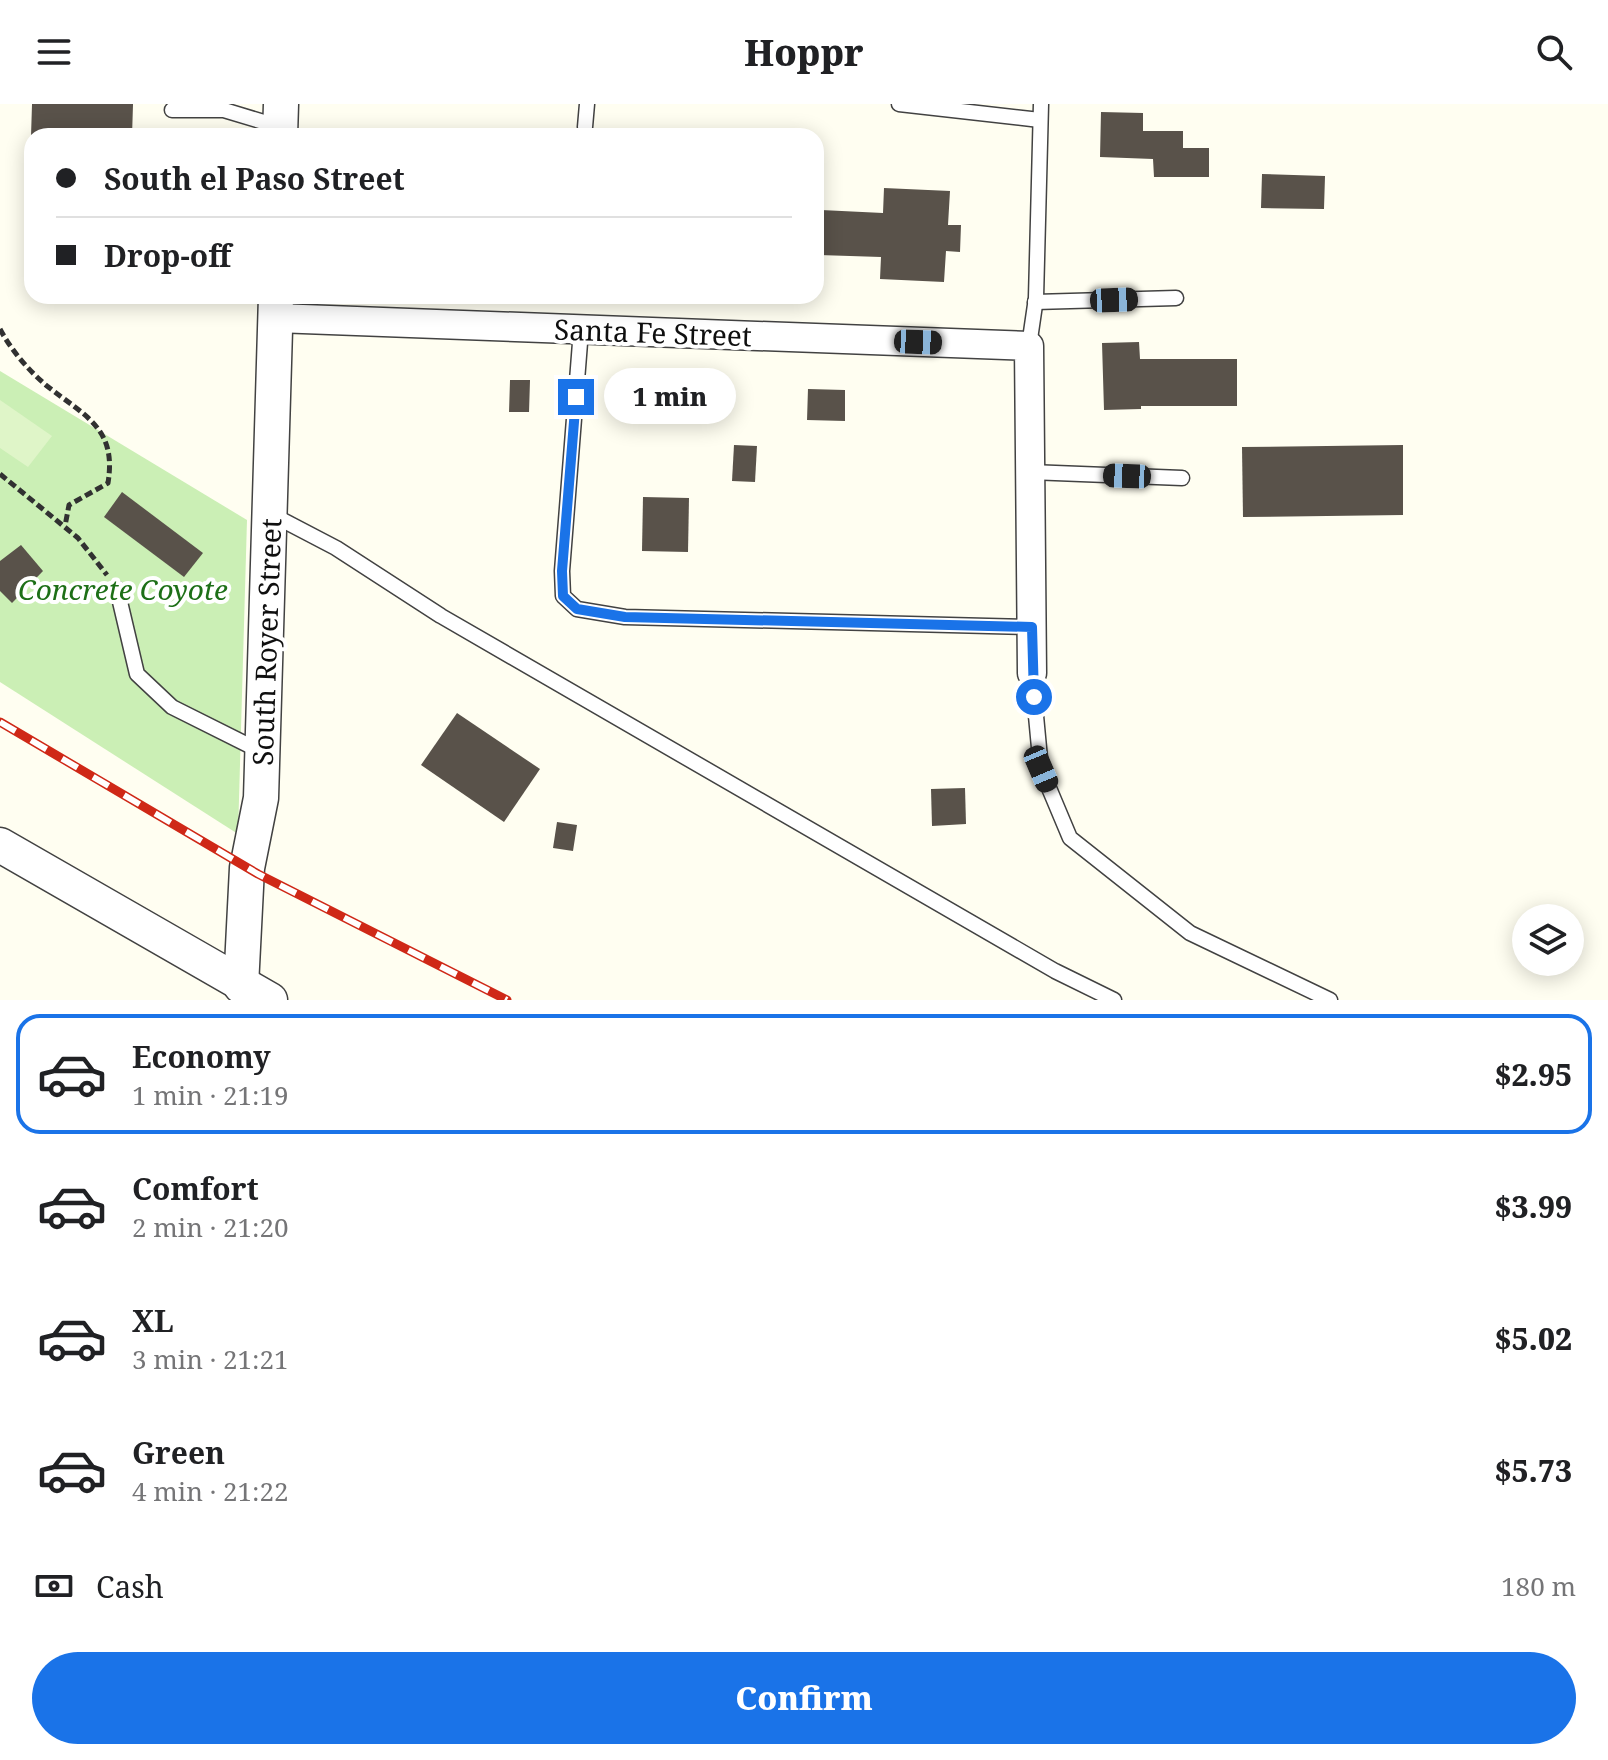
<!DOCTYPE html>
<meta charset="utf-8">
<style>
:root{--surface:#fff;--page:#f2f2f2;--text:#202124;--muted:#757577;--line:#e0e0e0;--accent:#1a73e8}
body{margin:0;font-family:"Noto Serif",serif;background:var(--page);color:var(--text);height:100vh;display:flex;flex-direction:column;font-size:30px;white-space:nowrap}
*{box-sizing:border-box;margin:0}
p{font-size:26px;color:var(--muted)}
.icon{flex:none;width:44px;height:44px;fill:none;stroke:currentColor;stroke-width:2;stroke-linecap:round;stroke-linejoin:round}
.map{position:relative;height:896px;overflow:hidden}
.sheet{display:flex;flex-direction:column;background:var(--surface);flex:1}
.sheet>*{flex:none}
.guide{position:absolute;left:24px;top:24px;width:800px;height:176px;border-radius:24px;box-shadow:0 4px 20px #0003;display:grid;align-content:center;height:176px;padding:0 32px;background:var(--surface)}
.fabs{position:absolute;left:1512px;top:800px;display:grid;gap:16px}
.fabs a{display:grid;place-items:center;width:72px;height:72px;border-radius:50%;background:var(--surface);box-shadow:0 4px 20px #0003;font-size:40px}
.end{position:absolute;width:36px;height:36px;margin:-18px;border:10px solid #1a73e8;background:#fff;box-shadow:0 0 0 4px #fff}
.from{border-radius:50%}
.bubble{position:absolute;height:56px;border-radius:28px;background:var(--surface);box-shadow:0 4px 20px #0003;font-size:26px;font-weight:800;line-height:56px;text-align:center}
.car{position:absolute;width:24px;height:48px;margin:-24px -12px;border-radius:10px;box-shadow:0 0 6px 2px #0007;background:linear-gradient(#222 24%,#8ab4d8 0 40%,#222 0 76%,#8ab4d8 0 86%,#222 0)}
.guide b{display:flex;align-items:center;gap:28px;height:76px;font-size:30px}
.guide b+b{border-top:2px solid var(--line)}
.guide i{width:20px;height:20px;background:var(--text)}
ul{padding:14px 0 0;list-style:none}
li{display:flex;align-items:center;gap:24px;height:120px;margin:0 16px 12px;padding:0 16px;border:4px solid transparent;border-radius:24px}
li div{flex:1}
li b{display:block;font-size:30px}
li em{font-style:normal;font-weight:800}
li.on{border-color:var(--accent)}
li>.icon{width:72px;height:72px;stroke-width:1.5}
.pay{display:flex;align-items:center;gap:20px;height:88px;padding:0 32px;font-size:30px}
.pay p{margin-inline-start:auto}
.action{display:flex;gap:16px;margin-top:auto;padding:16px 32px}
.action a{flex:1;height:92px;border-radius:48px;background:var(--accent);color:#fff;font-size:32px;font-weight:800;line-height:92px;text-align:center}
header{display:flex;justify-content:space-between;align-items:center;height:104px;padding:0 32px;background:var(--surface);font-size:36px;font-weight:800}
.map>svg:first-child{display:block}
.green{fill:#cbefb5}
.pitch{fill:#dff5c8}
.building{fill:#59524a}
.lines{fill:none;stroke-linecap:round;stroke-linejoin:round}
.service-casing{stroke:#424242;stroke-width:17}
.minor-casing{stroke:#424242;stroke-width:31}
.tertiary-casing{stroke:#424242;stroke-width:37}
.path{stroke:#313131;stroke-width:5;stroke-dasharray:8 4;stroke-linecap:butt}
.service{stroke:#fff;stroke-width:14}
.minor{stroke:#fff;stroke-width:28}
.tertiary{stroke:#fff;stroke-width:34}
.rail-casing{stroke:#cf2817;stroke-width:9}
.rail{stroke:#fff;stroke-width:6;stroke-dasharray:18;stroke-linecap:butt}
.route{stroke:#1a73e8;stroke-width:10}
.labels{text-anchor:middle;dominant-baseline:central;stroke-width:8;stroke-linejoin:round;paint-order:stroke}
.street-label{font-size:28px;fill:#0f0f0f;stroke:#fff}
.park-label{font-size:28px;font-style:italic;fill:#1d6f17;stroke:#fff}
</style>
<header><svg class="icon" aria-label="menu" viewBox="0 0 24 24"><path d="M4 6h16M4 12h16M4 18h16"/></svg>Hoppr<svg class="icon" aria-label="search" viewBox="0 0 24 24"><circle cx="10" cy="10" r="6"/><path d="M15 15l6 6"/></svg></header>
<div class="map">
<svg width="1608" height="896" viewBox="0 0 1608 896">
<rect width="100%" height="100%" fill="#fffef1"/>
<path class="green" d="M0 267 247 416 238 730 0 578Z"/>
<path class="pitch" d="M0 296 52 332 28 363 0 344Z"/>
<g class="building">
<path d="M32 0H133L132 32H31Z"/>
<path d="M1101 8 1143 9V27H1183V44H1209V73H1154L1153 55 1100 53Z"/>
<path d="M1262 70 1325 72 1324 105 1261 104Z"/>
<path d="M884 84 950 87 948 121H961L960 148 946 147 944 178 880 175 881 153 819 151 821 106 883 109Z"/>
<path d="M1139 238 1140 255H1237V302H1141V305L1104 306 1102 239Z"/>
<path d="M510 276H530L529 308H509Z"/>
<path d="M808 285 845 286V317L807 316Z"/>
<path d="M734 341 757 342 755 378 732 377Z"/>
<path d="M1403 341V411L1243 413 1242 343Z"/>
<path d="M122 388 203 449 184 473 104 413Z"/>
<path d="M643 393 689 394 688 448 642 447Z"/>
<path d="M21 441 43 467 12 499 0 487V457Z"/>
<path d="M457 609 540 665 504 718 421 661Z"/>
<path d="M965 684 966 720 932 722 931 685Z"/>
<path d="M557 718 577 721 573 747 553 744Z"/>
</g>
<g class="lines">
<defs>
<g id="service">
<path d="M899 0 1040 16"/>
<path d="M172 6H224L280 23"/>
<path d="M585 23 587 0"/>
<path d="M1035 198 1176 194"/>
<path d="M581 226 562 467 563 492 577 505 625 513 1032 523"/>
<path d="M1029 242 1036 194 1041 0"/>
<path d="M1030 368 1182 374"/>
<path d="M269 409 336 444 441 512 1055 867 1114 896"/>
<path d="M117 485 137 570 172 603 262 648"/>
<path d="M1032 569 1041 665 1070 734 1190 829 1330 896"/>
</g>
<path id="minor" d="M276 214 1029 242 1032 569"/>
<g id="tertiary">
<path d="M280 32 281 0"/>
<path d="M0 741 270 896"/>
<path d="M241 882 247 764 261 694 276 192"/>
</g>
</defs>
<use href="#service" class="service-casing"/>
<use href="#minor" class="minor-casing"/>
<use href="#tertiary" class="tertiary-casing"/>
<g class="path">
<path d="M0 225C11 246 29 267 47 282 85 312 117 324 108 379L69 401 65 422"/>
<path d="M0 370 78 434 107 471"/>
</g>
<use href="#service" class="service"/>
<use href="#minor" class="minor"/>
<use href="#tertiary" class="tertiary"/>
<defs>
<path id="rail" d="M0 618 258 770 507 896"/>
</defs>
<use href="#rail" class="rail-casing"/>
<use href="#rail" class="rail"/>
</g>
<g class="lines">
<path class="route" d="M576 293 562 467 563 492 577 505 625 513 1032 523 1034 593"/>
</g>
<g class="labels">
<g class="street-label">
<text transform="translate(653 228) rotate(2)">Santa Fe Street</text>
<text transform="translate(266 538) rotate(-88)">South Royer Street</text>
</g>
<g class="park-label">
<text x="123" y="485">Concrete Coyote</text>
</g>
</g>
</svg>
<div class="fabs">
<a><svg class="icon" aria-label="layers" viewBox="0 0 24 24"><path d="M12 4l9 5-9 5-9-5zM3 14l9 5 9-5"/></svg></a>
</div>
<i class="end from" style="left:1034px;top:593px"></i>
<i class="end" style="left:576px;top:293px"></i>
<div class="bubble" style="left:604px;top:264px;width:132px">1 min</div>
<i class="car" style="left:1114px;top:196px;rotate:88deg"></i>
<i class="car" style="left:918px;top:238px;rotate:92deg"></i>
<i class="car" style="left:1127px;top:372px;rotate:272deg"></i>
<i class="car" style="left:1041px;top:665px;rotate:157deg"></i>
<div class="guide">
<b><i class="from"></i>South el Paso Street</b>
<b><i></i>Drop-off</b>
</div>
</div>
<section class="sheet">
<ul>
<li class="on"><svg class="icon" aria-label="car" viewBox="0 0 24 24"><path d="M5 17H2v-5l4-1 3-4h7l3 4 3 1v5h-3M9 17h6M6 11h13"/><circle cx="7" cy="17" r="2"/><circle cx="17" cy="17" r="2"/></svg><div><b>Economy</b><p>1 min · 21:19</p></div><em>$2.95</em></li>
<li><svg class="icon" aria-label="car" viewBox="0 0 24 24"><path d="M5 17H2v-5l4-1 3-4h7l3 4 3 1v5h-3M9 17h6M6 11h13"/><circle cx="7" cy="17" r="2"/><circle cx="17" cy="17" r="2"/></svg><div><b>Comfort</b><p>2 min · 21:20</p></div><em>$3.99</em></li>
<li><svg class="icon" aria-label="car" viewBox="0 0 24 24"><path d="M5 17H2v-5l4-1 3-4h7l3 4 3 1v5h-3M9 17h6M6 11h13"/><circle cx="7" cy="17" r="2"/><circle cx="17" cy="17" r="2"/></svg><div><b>XL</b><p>3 min · 21:21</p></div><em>$5.02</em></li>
<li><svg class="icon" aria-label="car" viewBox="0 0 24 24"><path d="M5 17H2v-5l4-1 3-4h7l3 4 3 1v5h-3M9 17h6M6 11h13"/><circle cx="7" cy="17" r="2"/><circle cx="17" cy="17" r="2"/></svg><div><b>Green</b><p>4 min · 21:22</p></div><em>$5.73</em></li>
</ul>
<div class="pay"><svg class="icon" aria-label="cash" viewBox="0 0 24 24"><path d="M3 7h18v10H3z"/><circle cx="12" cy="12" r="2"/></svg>Cash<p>180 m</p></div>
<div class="action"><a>Confirm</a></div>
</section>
